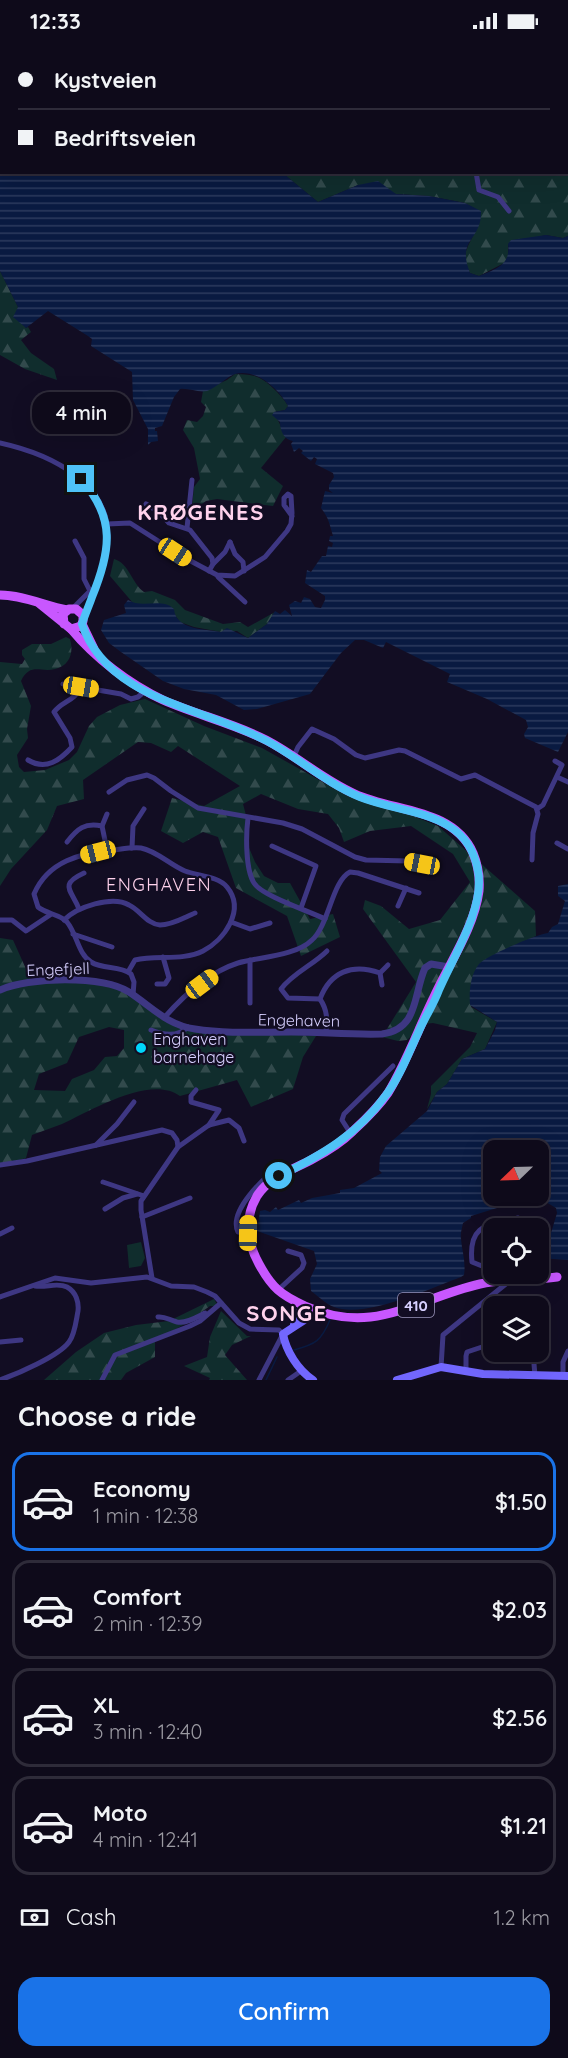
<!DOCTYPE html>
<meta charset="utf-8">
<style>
:root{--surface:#0e0a1a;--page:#171323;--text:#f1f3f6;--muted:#9b9aa2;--line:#2e2b39;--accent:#1a73e8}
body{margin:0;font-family:Quicksand,sans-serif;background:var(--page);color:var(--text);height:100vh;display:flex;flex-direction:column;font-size:22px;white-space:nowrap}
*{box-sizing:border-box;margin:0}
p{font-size:20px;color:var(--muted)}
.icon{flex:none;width:33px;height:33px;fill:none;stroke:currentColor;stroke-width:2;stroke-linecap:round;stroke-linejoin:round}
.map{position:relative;height:1338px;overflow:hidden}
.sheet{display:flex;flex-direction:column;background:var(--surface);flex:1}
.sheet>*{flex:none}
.banner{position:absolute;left:0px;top:0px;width:568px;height:132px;box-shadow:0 6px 24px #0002,0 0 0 2px var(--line);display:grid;align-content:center;height:132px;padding:0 18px;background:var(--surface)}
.needle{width:39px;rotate:247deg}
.fabs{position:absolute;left:483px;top:1098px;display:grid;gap:12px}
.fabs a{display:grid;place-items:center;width:66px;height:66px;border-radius:12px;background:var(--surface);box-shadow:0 6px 24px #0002,0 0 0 2px var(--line);font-size:30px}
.end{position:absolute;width:27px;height:27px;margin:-14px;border:8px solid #4fc3f7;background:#111;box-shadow:0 0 0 3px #111}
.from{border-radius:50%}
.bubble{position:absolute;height:42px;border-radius:18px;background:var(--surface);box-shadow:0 6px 24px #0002,0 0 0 2px var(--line);font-size:20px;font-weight:600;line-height:42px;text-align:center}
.car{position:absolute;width:18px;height:36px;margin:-18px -9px;border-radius:8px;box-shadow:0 0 4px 2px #0007;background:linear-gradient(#f5c518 24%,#345 0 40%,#f5c518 0 76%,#345 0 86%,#f5c518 0)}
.banner b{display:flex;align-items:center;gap:21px;height:57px;font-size:22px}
.banner b+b{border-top:2px solid var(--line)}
.banner i{width:15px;height:15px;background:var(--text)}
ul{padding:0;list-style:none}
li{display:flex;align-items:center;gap:18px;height:99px;margin:0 12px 9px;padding:0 6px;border:3px solid var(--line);border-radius:18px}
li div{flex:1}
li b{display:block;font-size:22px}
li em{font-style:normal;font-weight:600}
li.on{border-color:var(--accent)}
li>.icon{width:54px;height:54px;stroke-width:1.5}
h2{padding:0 18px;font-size:27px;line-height:72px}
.pay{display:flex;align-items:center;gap:15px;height:66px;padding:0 18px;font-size:22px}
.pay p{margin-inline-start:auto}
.cta{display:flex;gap:12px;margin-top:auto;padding:12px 18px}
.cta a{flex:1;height:69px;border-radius:18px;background:var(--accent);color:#fff;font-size:24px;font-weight:600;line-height:69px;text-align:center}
.status{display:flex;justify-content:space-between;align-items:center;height:42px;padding:0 30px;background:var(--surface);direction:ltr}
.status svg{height:16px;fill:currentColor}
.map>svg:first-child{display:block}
.forest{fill:url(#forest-firs);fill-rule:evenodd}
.pitch{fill:#102d2d}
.water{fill:url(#water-rules);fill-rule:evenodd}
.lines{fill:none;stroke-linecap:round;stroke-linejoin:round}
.stream{stroke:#091a41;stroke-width:1.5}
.minor{stroke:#3e3783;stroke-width:5}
.tertiary{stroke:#3e3783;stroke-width:7}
.secondary{stroke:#7267ff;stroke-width:8}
.primary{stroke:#c857ff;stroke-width:9}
.route{stroke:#4fc3f7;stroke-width:8}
.poi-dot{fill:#00d6fb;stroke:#120d23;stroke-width:2}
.labels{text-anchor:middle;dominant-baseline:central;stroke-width:4.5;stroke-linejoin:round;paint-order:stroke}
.shield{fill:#120d23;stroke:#9c96bd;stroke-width:1.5}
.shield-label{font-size:15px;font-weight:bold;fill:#d7d0ff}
.street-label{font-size:16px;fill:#d7d0ff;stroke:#120d23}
.poi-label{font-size:16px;fill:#d7d0ff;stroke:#120d23;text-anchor:start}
.neighbourhood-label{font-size:18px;letter-spacing:1.5px;fill:#ffd2ec;stroke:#120d23}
.district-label{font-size:22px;font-weight:bold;letter-spacing:1.5px;fill:#ffd2ec;stroke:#120d23}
</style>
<div class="status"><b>12:33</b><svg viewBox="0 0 49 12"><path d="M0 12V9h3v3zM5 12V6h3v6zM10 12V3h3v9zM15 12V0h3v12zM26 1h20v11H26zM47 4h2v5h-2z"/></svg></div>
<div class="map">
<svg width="568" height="1338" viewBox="0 0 568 1338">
<defs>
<pattern id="forest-firs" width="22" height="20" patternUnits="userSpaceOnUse" patternTransform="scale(1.5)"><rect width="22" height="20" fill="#102d2d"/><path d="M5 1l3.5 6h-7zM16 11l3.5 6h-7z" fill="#324a4c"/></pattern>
<pattern id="water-rules" width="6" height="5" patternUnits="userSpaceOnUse" patternTransform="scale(1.5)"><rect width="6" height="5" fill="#091a41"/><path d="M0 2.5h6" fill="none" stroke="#2c3a5e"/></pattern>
</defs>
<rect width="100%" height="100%" fill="#120d23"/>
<g class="forest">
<path d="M100 0H568V194L563 196 546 193 508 202V215L506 220 479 234 470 231C462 213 465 210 473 194 476 186 478 177 481 170L465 161 429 154 396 152 358 143 318 160 285 133 281 134 277 131 567 130V2Z"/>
<path d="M0 229 18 265 16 272 26 286 28 285 31 290 21 298 31 311 54 327 57 338 25 327 0 313Z"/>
<path d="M235 332C255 333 260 333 275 348 280 353 284 357 288 364L285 368 274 370 286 395 261 426 283 444 273 464 217 457 206 459 196 466 192 465 194 445 200 437 194 406 183 388 187 378 197 380 203 374 206 365 201 360 203 349 227 338Z"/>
<path d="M114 517C129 521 132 542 144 550L152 549 175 558 185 568 223 582 240 580 248 585 275 570 267 582 248 596 237 589 221 590 194 585 180 580 175 573 133 561 110 534Z"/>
<path d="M66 595 70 597C74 610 70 624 55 627 41 631 30 620 21 639L31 664 27 687 28 696 17 713 19 725 24 730 45 728 69 718 77 710 89 684 97 675 120 663 145 657 204 684 262 706 346 753 408 772 438 784 535 869 536 894 513 904 471 965 497 980 485 1007 462 1017 447 1042 437 1050 427 1067 431 1052V1044L470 1005 477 991 433 981 424 982 407 998 398 999 382 995 416 940 363 867 365 858 381 864 409 887 440 878 470 840 453 812 411 784 370 789 344 800 339 786 328 772 298 767 261 752 243 762 249 785 247 801 255 820 264 834 278 841H290L310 877 333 872 340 895 301 914 287 874 236 846 218 795 203 790 183 801 161 789 172 756 204 764 240 744 178 704 171 710 151 701 138 700 83 738 84 757 57 764 47 788 11 827 0 844V620L22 622 25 617 22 613V608L32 602H51Z"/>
<path d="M0 896 13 898 31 938 93 936 119 942 178 981 193 987 316 994 303 1015 293 1047 251 1065 237 1038 180 1054C151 1032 90 1069 62 1082 52 1086 42 1089 32 1093L26 1116 0 1124ZM109 985 124 988V1006L117 1014 105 1015 94 1028 72 1037 65 1049 34 1048 39 1032 67 1021 79 995Z"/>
<path d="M214 1257 218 1264H210L183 1283 155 1299V1315L126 1331 121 1338H44L76 1310 104 1291 136 1283 169 1279Z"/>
<path d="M221 1269 247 1294H251L232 1303 225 1313 247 1338H209L210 1336 184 1324 207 1315 210 1295Z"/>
</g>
<path class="pitch" d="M141 1200 145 1216 141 1224 129 1226 127 1203Z"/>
<g class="water">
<path d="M0 0 100 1 2 2V130L277 131 281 134 285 133 318 160 358 143 378 139 396 152 429 154 465 161 481 169C482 199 456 196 470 231L479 234C496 227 511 223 508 202L511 198 546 193 563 196 568 194V690L558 710 525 696 524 692 528 685 526 678 487 657 447 640 450 632 386 600 383 606 364 598H355L341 611 310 652 257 667 244 668 216 653 184 647 163 639 121 610 109 601 101 588 104 578 126 571 124 563 128 558C142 567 162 555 174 567 176 588 204 587 221 590L227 586 248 596 267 582 275 569 280 572 285 568 292 574 289 563 295 559 301 561 304 555 310 557 315 565 321 566 325 558V554L305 541 307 528 311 530 322 514H326L328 504 332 505 333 501 329 499 330 494H333C330 484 329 476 321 466L325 449 333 451 329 448V443L334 435 333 431 315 422 317 417 314 415 311 419 301 411 303 409 299 406 294 410 291 402 293 399C285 398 280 390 280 380L272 373 274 370 285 368 288 364C279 347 256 326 235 332 228 334 216 346 207 349 198 351 190 346 180 347L174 355 162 384 155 386V389H157L158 399 151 400 148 403V387L133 358 132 330 91 304 92 297 88 294 48 269 26 286 13 275 18 265 0 229Z"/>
<path d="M568 842V1218L539 1216C538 1196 538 1203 551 1191L557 1171 556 1166 536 1154 471 1174V1176L463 1181C462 1186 460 1192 461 1197 462 1209 466 1220 464 1233L461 1235C431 1246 365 1277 334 1265 326 1262 318 1254 311 1249L310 1237 317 1222 314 1209 257 1189 260 1169 265 1168 270 1170 276 1165 278 1168 299 1158 301 1161 312 1156 340 1151V1148L354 1146 382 1131 379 1128 380 1115 386 1104 427 1069 437 1050 447 1042 462 1017 485 1007 495 988 497 980 470 963C469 950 470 933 479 922 486 914 537 892 548 891L552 885 558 882 565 859 558 854V844ZM538 1108V1154H494V1108Z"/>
</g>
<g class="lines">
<g class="stream">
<path d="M294 1308C316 1302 321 1299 330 1278"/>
<path d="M266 1338 277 1315"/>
</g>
<g class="minor">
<path d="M205 0 206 2"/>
<path d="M335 0 336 2"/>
<path d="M411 0 412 2"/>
<path d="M472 0V2"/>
<path d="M279 2 280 0"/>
<path d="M352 2 355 0"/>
<path d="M567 30 568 29"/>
<path d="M567 56H568"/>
<path d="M567 81H568"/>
<path d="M476 130 479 148 498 155 509 169"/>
<path d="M0 401C50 412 116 442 107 505 104 529 94 552 84 574"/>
<path d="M146 462 159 470 169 481 190 488 212 516 213 522 209 529"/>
<path d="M107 482 130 481 185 516 217 533 235 534 265 515 287 489 291 482 292 471 291 454 288 452 284 456V463L292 474"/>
<path d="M187 486 192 438"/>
<path d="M75 499 84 516V537L90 549"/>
<path d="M230 500 235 512 243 520 244 529"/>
<path d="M213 522 225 510 230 500"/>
<path d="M218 535 245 560"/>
<path d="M73 566 91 548"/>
<path d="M63 642 121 652 131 657 138 655 145 649"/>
<path d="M294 714 298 705 312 687 334 697 356 713 365 716 399 708 405 709 461 737 475 733 536 765 538 772 533 791 532 818"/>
<path d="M28 718C46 729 60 718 72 705L70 696 54 670C62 659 75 659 81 645"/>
<path d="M557 735 568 740"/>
<path d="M109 750 127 738 147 733 154 736 171 749 198 766 283 781 302 787 355 815 366 818 408 819 422 822 435 827"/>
<path d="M537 767 543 763 562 723 555 719"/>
<path d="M107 772 102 784 107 808"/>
<path d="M248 776C246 791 245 827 254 841 262 854 309 869 325 877"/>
<path d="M67 800C77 787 85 780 102 784"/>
<path d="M557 801 568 807"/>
<path d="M272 804 316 824 301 866"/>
<path d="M132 806 133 784 144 767"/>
<path d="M398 864 406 846"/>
<path d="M79 867C72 848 58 843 84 831"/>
<path d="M0 878H12L26 889 50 873"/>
<path d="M64 878C77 865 112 853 129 863 140 868 147 882 160 883 172 883 185 875 195 871"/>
<path d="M231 880 250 887 270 881"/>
<path d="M73 892 112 905"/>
<path d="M250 918V961"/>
<path d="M128 930 135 918C157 913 183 919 203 909 224 898 246 868 227 845 218 834 198 834 185 829 170 823 157 809 141 806 132 805 122 807 113 808 81 811 48 819 34 852L38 865C46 872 60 872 67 880 77 892 78 912 91 920 104 928 119 923 131 932L134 940 133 953"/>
<path d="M380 931 388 923"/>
<path d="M157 942H165L169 936 163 915"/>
<path d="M320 957 288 956 281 947C293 931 313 923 327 909"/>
<path d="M164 976C183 954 210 930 238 921 259 915 296 914 312 898 329 883 332 839 350 830L358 831 419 851"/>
<path d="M151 988C163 993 178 995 188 985"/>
<path d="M326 991C327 978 328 969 320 957 330 930 352 921 380 931L382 943"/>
<path d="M196 1048 191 1054V1060L219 1068 209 1083"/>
<path d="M351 1092 342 1078 344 1072 393 1024"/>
<path d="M96 1103 117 1082 134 1060"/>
<path d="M178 1105 209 1083 229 1078 239 1086 244 1099"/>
<path d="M0 1123 27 1119 162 1088 172 1091 177 1098 178 1105 141 1159V1168L152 1236"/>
<path d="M103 1140 144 1154"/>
<path d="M105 1167 123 1156 137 1152"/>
<path d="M142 1175 190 1156"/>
<path d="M248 1191 238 1190C228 1169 264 1135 281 1124"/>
<path d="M0 1192 12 1186"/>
<path d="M494 1226H487L472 1220C468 1182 488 1183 518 1176"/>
<path d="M277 1249 302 1226 304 1221 301 1213 288 1209"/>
<path d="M0 1255 55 1236 91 1241 147 1235 171 1244 194 1245 207 1250 215 1254 239 1281 250 1287 279 1288 283 1292 259 1338"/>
<path d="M158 1275C165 1274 169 1278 177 1280 186 1282 197 1275 205 1271"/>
<path d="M0 1300 21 1298"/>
<path d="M533 1310 535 1334"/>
<path d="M441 1325 443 1293 507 1241 506 1232"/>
<path d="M466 1329V1314L467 1310 485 1304"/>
<path d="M563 1333V1320L568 1309"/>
<path d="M0 1338C17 1332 59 1314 69 1300 75 1292 76 1279 78 1269 79 1260 76 1250 67 1245 57 1240 46 1246 35 1244"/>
<path d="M102 1338 115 1313 190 1284 200 1279 221 1261"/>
<path d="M288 1338 301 1329"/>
</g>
<path class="tertiary" d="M0 948C28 935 102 933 129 950 152 965 167 983 195 987 227 992 259 990 291 990 321 990 351 993 382 992 419 987 413 953 425 926L431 922 449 925"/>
<g class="secondary">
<path d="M294 1283 303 1263"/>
<path d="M313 1338C298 1328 286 1309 283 1292L303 1279 313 1268"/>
<path d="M397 1338 441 1325 483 1332 568 1334"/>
</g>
<g class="primary">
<path d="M149 2 151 0"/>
<path d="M0 126 2 125"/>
<path d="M0 553C23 553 45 564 67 568"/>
<path d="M40 562 71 587 81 584 83 579V573L76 567H69L63 572 64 582"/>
<path d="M82 582 94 607"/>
<path d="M71 587C95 616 129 642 163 658 197 673 233 681 266 698 297 714 323 738 355 752 394 770 453 766 473 811 478 823 480 836 479 849 474 887 448 923 433 957 418 988 406 1021 388 1051 379 1064 365 1078 353 1089 341 1101 326 1110 311 1118 292 1128 269 1135 257 1154 244 1176 247 1200 259 1222 272 1246 281 1253 305 1264 375 1295 414 1257 480 1242 505 1236 532 1239 557 1235"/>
</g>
</g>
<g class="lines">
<path class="route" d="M81 437C116 476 111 509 92 555 89 564 85 572 82 582 107 658 205 666 267 699 299 716 326 741 360 755 405 773 468 768 478 829 485 866 453 915 439 948 434 962 425 975 419 989 409 1010 400 1035 386 1053 357 1093 322 1113 279 1134"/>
</g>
<circle class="poi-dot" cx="141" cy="1006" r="6"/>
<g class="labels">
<rect class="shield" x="398" y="1251" width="36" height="24" rx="4.5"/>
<g class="shield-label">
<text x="416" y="1263">410</text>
</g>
<g class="street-label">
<text transform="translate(58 927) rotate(-2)">Engefjell</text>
<text transform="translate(299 978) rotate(1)">Engehaven</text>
</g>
<g class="poi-label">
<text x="153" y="997">Enghaven<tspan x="153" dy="18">barnehage</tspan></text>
</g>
<g class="neighbourhood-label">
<text x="159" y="842">ENGHAVEN</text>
</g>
<g class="district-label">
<text x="201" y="470">KRØGENES</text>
<text x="287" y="1271">SONGE</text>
</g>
</g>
</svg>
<div class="fabs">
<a><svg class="needle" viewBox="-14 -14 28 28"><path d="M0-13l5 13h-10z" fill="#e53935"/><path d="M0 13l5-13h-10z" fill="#9b9aa2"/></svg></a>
<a><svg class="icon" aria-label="locate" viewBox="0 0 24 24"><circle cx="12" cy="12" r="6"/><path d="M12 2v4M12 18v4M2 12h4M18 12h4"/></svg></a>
<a><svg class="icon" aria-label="layers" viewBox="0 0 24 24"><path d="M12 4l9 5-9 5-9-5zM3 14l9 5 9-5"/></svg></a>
</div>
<i class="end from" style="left:279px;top:1134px"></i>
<i class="end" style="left:81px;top:437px"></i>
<div class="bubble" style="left:32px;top:350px;width:99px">4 min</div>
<i class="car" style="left:175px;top:510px;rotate:123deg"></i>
<i class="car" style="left:81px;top:645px;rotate:100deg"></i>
<i class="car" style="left:98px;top:810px;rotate:256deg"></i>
<i class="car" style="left:422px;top:822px;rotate:281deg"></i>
<i class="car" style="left:202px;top:942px;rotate:53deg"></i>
<i class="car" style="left:248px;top:1191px;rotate:1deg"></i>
<div class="banner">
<b><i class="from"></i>Kystveien</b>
<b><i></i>Bedriftsveien</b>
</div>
</div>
<section class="sheet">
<h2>Choose a ride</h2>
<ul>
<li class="on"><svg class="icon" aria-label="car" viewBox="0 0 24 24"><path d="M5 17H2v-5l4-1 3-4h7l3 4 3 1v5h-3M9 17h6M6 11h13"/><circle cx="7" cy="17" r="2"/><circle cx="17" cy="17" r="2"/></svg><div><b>Economy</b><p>1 min · 12:38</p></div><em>$1.50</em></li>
<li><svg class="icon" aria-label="car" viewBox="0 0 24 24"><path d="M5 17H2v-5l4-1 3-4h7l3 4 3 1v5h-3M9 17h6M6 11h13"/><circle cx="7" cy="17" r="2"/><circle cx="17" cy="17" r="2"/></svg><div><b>Comfort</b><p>2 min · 12:39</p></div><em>$2.03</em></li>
<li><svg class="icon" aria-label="car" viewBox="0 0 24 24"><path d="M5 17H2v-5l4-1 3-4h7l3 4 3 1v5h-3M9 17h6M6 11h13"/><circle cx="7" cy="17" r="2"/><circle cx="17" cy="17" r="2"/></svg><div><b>XL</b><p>3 min · 12:40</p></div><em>$2.56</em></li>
<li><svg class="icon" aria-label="car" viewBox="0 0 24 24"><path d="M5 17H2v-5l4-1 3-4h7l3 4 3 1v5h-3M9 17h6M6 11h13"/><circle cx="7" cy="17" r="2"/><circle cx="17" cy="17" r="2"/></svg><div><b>Moto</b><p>4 min · 12:41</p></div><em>$1.21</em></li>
</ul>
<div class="pay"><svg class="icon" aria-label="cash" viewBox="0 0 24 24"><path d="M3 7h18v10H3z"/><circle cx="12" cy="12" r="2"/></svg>Cash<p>1.2 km</p></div>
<div class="cta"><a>Confirm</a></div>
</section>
